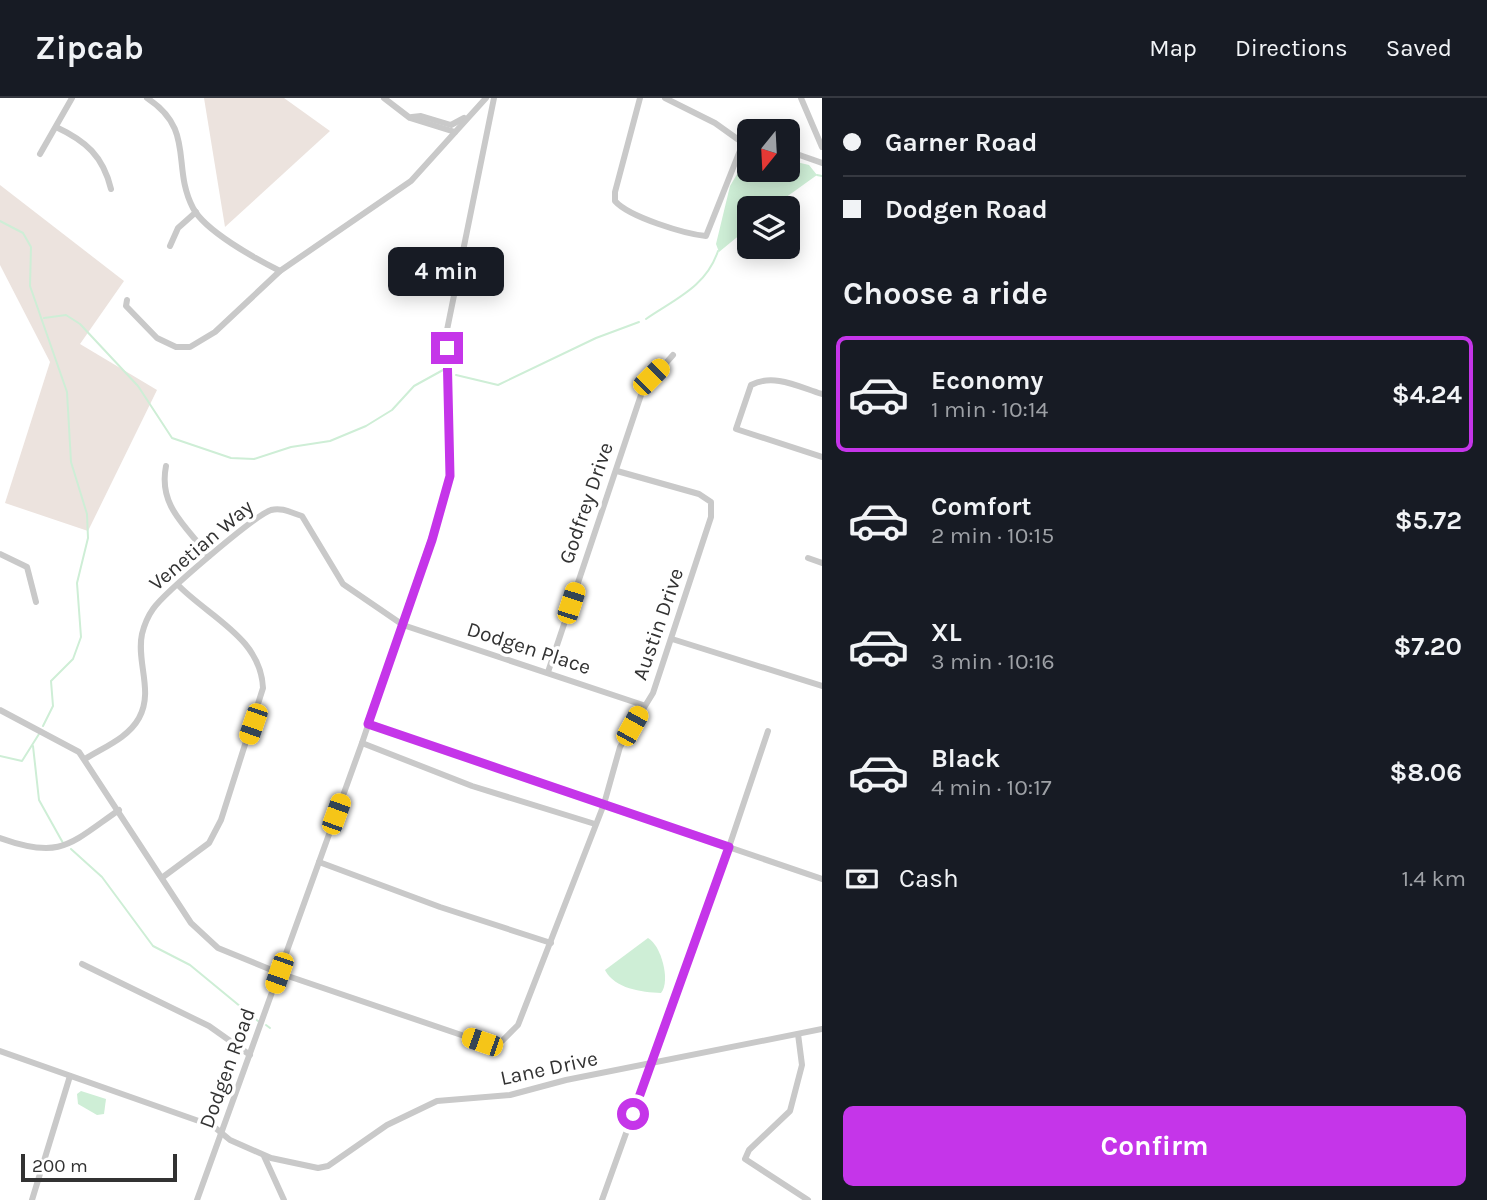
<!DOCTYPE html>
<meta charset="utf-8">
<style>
:root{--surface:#171b24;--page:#242831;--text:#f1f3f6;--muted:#9ea1a6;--line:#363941;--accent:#c535e9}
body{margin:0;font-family:Karla,sans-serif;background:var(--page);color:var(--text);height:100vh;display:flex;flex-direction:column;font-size:26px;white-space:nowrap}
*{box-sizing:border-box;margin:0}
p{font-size:23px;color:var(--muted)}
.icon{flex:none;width:38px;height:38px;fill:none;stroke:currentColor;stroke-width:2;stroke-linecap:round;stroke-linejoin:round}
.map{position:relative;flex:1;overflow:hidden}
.sheet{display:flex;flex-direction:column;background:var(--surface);width:665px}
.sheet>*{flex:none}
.hud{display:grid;align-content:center;height:154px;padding:0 21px;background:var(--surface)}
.needle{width:46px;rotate:198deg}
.buttons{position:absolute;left:737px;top:21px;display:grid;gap:14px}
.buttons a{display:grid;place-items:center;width:63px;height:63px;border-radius:10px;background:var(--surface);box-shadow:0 4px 18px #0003;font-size:35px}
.scale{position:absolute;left:21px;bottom:18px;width:156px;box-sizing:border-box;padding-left:7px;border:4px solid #323232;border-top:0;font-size:19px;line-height:24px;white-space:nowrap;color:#323232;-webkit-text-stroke:5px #fff;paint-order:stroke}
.end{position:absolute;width:32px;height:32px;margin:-16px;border:9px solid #c535e9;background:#fff;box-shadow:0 0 0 4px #fff}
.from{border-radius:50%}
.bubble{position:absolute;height:49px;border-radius:10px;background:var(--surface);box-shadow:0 4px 18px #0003;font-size:23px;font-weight:700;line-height:49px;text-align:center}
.car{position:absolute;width:21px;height:42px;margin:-21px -10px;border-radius:9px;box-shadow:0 0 5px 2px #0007;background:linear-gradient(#f5c518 24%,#345 0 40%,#f5c518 0 76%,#345 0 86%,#f5c518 0)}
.hud b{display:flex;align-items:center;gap:24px;height:66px;font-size:26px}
.hud b+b{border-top:2px solid var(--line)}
.hud i{width:18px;height:18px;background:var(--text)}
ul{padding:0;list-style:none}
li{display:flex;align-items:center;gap:21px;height:116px;margin:0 14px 10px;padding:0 7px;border:4px solid transparent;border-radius:10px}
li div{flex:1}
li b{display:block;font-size:26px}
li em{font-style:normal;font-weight:700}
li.active{border-color:var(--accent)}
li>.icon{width:63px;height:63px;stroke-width:1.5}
h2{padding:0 21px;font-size:32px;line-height:84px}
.pay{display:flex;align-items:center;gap:18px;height:77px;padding:0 21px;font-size:26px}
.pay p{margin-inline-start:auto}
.primary-button{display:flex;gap:14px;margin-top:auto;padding:14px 21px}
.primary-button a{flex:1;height:80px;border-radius:10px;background:var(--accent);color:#fff;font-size:28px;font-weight:700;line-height:80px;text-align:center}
header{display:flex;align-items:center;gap:42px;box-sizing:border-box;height:98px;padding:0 35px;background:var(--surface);border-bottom:2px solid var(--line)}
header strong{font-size:33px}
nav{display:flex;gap:38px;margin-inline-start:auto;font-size:24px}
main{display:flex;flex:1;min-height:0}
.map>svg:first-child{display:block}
.green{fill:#ece3de}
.water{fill:#ceeed6}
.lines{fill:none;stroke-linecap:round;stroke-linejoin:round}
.stream{stroke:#ceeed6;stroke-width:2}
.minor{stroke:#c9c9c9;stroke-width:6}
.route{stroke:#c535e9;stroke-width:9}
.labels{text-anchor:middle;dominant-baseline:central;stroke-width:7;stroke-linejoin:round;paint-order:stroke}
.street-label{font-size:21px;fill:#323232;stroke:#fff}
</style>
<header>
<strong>Zipcab</strong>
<nav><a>Map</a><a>Directions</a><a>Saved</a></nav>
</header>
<main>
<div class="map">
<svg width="822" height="1102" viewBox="0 0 822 1102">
<rect width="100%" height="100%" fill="#fff"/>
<g class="green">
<path d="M204 0H284L330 33 225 129Z"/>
<path d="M0 87 124 183 80 246 157 292 88 433 5 405 50 264 0 167Z"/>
</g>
<g class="water">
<path d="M749 56V72H788V62L809 67 817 77 771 110H749L747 131 719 154 716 146 730 88Z"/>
<path d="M648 840C661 847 671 883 661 895 641 894 615 891 605 872Z"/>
<path d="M81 993 106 1001 104 1016 97 1017 78 1006 77 996Z"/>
</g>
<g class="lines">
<g class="stream">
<path d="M817 77 822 78"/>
<path d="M0 123 23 135 31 149 30 188 67 294 71 364 87 416 88 440 77 485 81 539 73 561 51 583 53 608 43 628"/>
<path d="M44 220 66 217 80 226 138 288 172 340 231 360 254 361 291 349 330 343 366 328 392 312 414 288 443 272"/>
<path d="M646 221C675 201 706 189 718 153"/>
<path d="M456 277 498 287 596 240 639 224"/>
<path d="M33 648 39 702 63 745"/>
<path d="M0 658 22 663 39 636"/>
<path d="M71 751 102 779 153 848 190 867 258 923"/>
<path d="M266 927 270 930"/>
</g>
<g class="minor">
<path d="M147 0C196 32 171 68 193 110 205 133 256 161 280 173"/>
<path d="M384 0 410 20 455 34"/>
<path d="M640 0 615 94V103C629 119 685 136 706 138L743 45"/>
<path d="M665 0 715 25 743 45 749 46"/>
<path d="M801 0 822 49"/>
<path d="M412 19 421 18 451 27 464 20"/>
<path d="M56 29C86 43 103 58 111 91"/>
<path d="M788 53 822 65"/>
<path d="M40 56 72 0"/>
<path d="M170 148 178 130 196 114"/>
<path d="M127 202 126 208 157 240 176 249H190L215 234 280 173 411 83 486 0"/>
<path d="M822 296C799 289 774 275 751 287L736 331 822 359"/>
<path d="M166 368C158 408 186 428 209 458"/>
<path d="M0 456 27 469 36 504"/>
<path d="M808 460 822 465"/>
<path d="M672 541 822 588"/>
<path d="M548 574 643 291 673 257"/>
<path d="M0 612 79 654 191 825 218 850 279 875 482 944H501L518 927 604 706 620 649 653 595 711 419V404L699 396 617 373"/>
<path d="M368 626 822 781"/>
<path d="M362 645 472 688 595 726"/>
<path d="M85 661C104 649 128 640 139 620 154 593 136 564 142 536 144 528 148 518 153 511 164 495 254 418 271 412 282 409 292 415 302 418L343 486 403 527 643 607"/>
<path d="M0 740C61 762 70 746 119 712"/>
<path d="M319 764 440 809 551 845"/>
<path d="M163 779 209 745 221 722 263 590C261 540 209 519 178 487"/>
<path d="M82 866 209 928 250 957"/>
<path d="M798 936 802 967 790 1013 749 1052 745 1061 808 1102"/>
<path d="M0 953 213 1028 230 1042 271 1060 318 1070 328 1068 387 1027 437 1003 510 997 566 982 822 931"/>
<path d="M264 1058 284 1102"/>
<path d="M32 1102 70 978"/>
<path d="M197 1102 362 645 443 406 450 378 447 232 494 0"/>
<path d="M602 1102 729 749 768 633"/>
</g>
</g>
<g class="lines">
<path class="route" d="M447 250 450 378 432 442 368 626 729 749 633 1016"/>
</g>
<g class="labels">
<g class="street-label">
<text transform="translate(586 405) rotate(-71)">Godfrey Drive</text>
<text transform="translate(201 447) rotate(-40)">Venetian Way</text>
<text transform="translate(658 526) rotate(-71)">Austin Drive</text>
<text transform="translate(529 550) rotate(18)">Dodgen Place</text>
<text transform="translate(227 970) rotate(-70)">Dodgen Road</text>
<text transform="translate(549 970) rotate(-12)">Lane Drive</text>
</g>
</g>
</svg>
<div class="buttons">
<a><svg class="needle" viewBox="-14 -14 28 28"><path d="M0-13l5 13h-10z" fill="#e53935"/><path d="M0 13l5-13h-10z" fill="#9ea1a6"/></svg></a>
<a><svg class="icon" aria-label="layers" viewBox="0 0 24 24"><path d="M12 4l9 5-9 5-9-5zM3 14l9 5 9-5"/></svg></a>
</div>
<div class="scale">200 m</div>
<i class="end from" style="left:633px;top:1016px"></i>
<i class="end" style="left:447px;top:250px"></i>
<div class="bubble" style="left:388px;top:149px;width:116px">4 min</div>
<i class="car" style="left:651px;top:279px;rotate:45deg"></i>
<i class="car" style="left:571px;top:505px;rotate:18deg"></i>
<i class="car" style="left:253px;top:626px;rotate:199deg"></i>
<i class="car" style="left:632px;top:628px;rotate:29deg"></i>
<i class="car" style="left:336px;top:716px;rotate:20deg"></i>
<i class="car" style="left:279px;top:875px;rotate:199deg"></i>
<i class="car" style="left:482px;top:944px;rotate:289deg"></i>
</div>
<section class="sheet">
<div class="hud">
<b><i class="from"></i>Garner Road</b>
<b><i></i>Dodgen Road</b>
</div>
<h2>Choose a ride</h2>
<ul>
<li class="active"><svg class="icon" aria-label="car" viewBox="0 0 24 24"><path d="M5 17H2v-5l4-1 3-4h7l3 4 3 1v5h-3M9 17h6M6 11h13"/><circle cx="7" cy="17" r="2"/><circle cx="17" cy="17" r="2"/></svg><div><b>Economy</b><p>1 min · 10:14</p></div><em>$4.24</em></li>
<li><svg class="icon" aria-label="car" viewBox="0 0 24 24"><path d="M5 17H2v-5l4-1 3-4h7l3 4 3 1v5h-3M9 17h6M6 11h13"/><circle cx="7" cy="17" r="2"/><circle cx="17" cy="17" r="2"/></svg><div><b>Comfort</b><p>2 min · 10:15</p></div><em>$5.72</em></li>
<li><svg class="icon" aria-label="car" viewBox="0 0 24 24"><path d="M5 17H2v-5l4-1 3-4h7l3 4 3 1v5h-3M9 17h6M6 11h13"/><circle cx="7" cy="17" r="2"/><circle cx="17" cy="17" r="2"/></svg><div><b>XL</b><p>3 min · 10:16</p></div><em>$7.20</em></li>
<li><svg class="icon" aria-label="car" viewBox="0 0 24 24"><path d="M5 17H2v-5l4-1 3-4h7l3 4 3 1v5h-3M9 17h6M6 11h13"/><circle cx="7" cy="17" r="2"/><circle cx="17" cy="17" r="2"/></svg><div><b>Black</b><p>4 min · 10:17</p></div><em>$8.06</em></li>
</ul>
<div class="pay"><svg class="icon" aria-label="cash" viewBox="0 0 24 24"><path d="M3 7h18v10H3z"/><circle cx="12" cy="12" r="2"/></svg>Cash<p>1.4 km</p></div>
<div class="primary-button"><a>Confirm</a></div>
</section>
</main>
